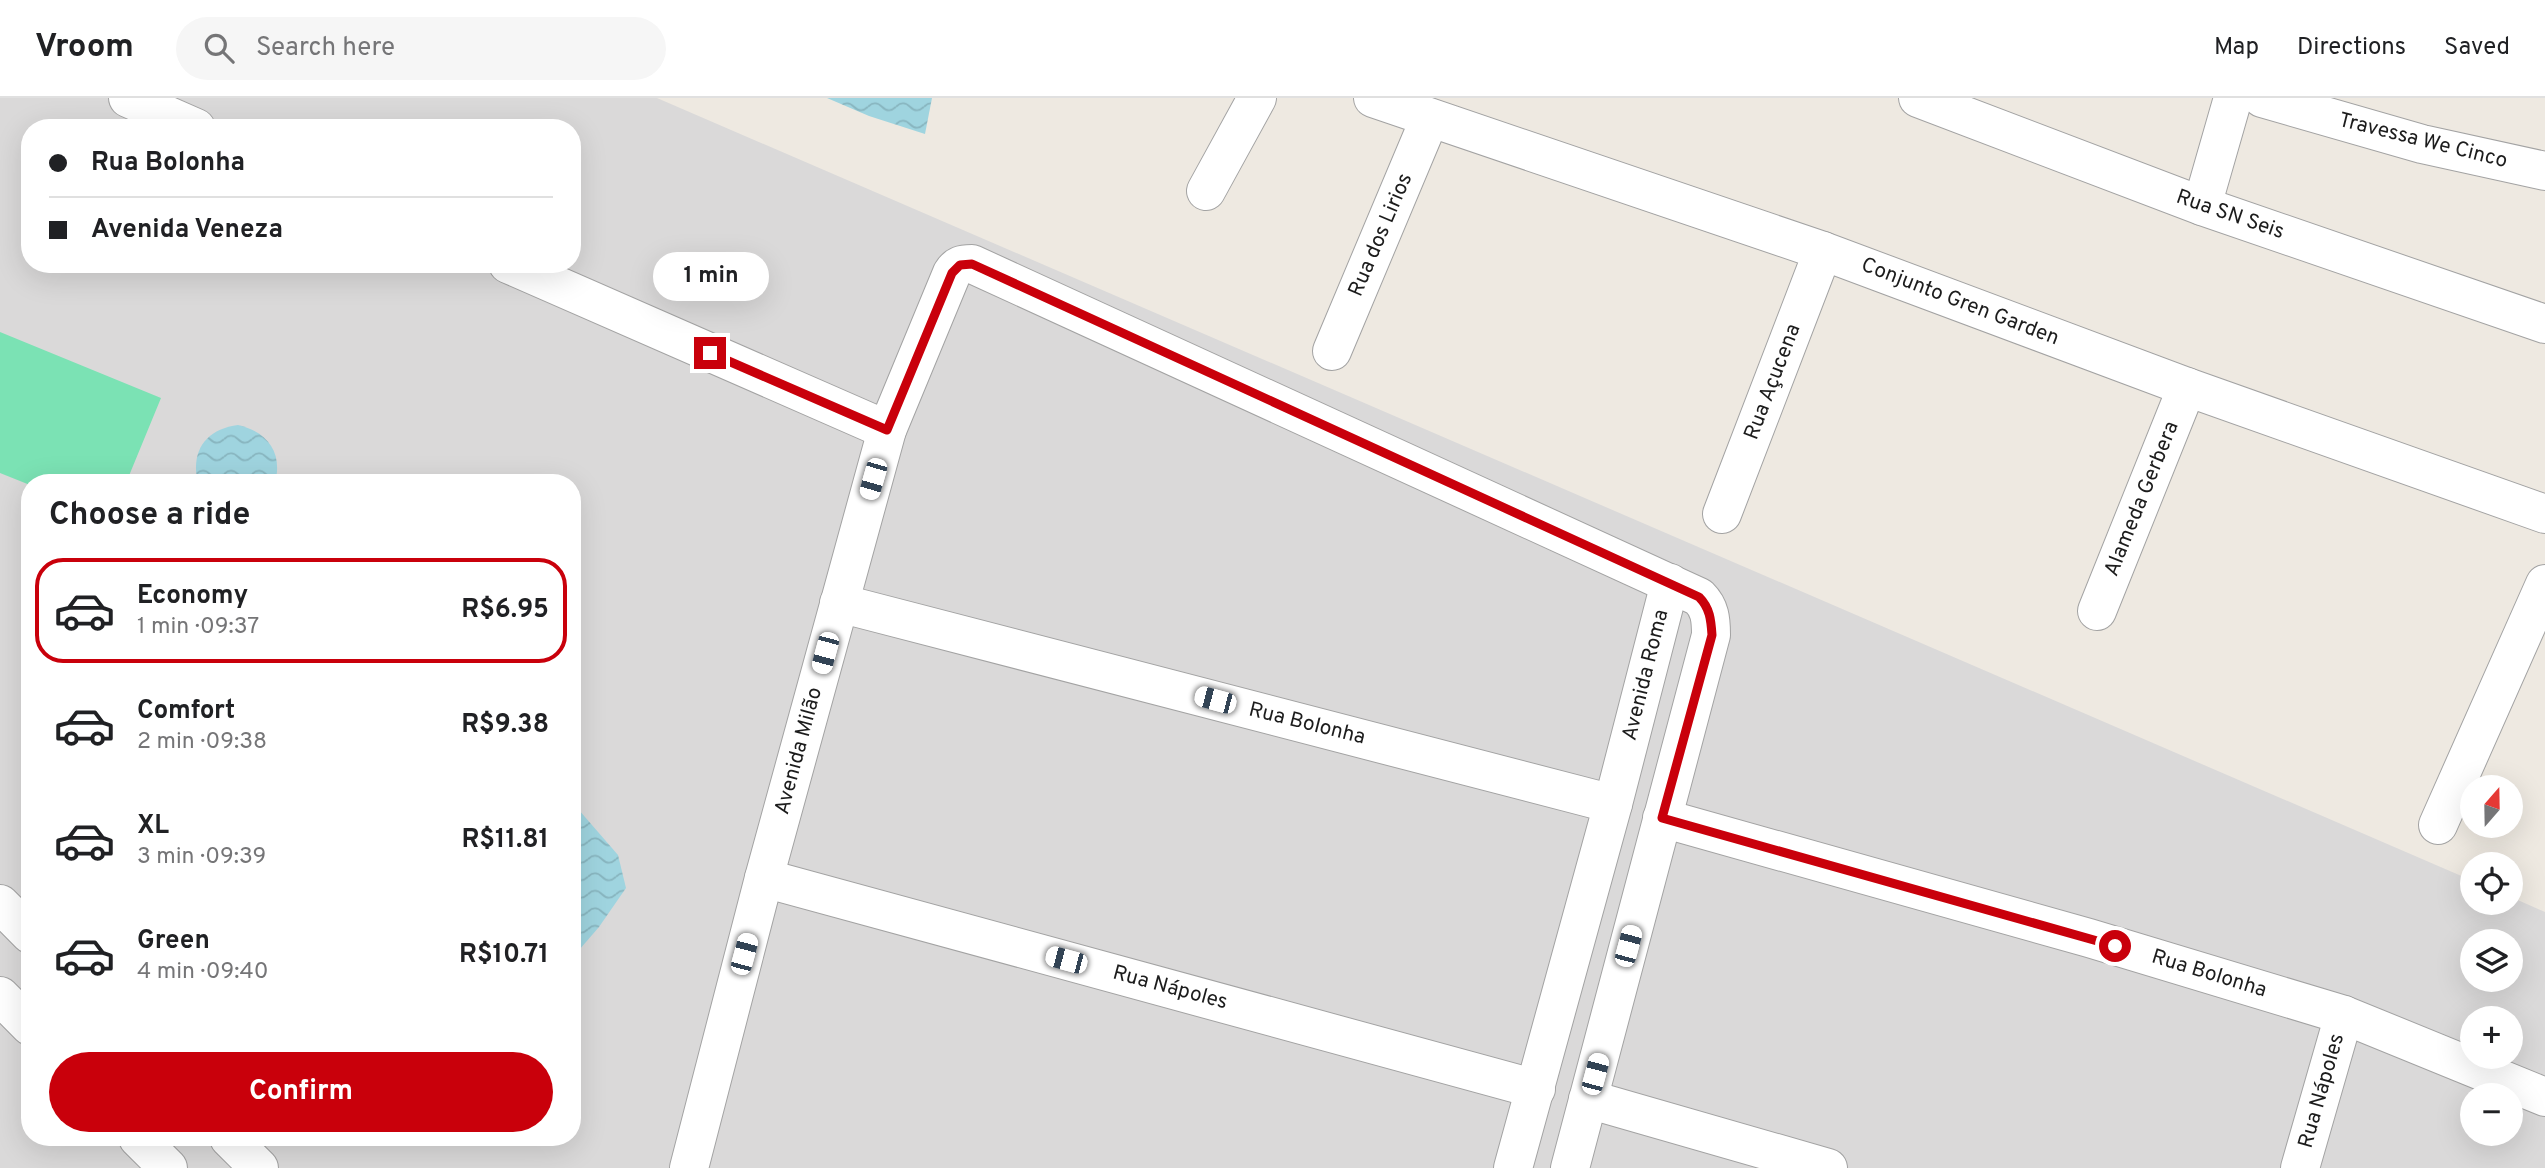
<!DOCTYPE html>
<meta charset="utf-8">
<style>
:root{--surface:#fff;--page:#f6f6f6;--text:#202124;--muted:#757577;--line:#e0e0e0;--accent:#c9000b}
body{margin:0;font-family:Overpass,sans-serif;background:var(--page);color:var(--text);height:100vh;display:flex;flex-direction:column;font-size:26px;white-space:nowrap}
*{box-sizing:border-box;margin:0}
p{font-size:23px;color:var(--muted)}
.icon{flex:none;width:38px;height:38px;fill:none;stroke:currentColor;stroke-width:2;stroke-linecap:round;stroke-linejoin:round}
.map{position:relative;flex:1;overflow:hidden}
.details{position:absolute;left:21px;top:376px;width:560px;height:672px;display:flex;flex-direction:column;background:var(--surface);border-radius:28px;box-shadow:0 7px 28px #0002}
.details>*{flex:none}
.guide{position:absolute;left:21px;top:21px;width:560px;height:154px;border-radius:28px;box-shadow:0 7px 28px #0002;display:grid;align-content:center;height:154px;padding:0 28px;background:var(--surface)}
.needle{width:46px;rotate:20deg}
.tools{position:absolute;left:2460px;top:677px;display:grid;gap:14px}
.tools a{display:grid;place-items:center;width:63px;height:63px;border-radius:50%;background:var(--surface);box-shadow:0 7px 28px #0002;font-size:35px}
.end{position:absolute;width:32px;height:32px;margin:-16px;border:9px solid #c9000b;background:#fff;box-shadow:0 0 0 4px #fff}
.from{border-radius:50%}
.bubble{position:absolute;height:49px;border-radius:24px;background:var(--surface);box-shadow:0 7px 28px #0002;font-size:23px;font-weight:700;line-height:49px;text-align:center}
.car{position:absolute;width:21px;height:42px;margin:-21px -10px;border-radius:9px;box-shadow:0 0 5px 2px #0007;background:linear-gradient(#fff 24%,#345 0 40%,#fff 0 76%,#345 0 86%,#fff 0)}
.guide b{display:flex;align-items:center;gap:24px;height:66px;font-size:26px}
.guide b+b{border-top:2px solid var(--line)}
.guide i{width:18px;height:18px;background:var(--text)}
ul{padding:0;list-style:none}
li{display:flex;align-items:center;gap:21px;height:105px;margin:0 14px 10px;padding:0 14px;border:4px solid transparent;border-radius:28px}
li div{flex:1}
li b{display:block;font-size:26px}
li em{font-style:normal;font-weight:700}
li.selected{border-color:var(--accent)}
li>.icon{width:63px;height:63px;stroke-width:1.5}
h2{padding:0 28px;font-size:32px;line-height:84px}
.cta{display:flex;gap:14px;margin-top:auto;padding:14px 28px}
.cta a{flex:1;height:80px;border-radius:42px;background:var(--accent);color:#fff;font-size:28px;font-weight:700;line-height:80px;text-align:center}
header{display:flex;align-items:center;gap:42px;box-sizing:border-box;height:98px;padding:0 35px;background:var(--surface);border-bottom:2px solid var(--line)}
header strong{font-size:33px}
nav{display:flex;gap:38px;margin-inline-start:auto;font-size:24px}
.search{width:490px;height:63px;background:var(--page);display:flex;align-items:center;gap:18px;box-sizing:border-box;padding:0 24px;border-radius:38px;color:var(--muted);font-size:26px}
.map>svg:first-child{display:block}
.residential{fill:#dad9d9;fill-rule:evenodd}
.pitch{fill:#7be2b4}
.water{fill:url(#water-waves)}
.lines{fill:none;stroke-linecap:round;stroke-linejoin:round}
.minor-casing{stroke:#a3a3a3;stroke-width:40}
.minor{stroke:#fff;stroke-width:38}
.route{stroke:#c9000b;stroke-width:9}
.labels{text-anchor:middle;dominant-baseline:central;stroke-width:5;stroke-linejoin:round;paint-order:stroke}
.street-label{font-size:21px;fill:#1c1c1c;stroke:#fff}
</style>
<header>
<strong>Vroom</strong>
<div class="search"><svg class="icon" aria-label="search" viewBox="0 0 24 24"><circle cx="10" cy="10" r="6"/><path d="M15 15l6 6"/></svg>Search here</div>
<nav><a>Map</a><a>Directions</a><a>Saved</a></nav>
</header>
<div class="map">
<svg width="2545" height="1070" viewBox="0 0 2545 1070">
<defs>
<pattern id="water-waves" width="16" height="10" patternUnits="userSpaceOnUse" patternTransform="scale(1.75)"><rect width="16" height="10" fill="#9fd4df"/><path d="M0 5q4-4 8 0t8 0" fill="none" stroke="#88b5bf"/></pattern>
</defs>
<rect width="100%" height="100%" fill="#eee9e1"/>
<path class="residential" d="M0 0H657L2473 783V805H2511V799L2545 814V1070H0ZM30 30H572V166H30ZM30 385H572V1040H30ZM2473 844H2511V882H2473ZM2473 920H2511V959H2473ZM2473 998H2511V1036H2473Z"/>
<path class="pitch" d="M0 234 161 300 126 385H30V387L0 375Z"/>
<g class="water">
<path d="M827 0H932L925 36 869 18Z"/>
<path d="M238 327C268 334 283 355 275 385H198C190 353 206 331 238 327Z"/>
<path d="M572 704 618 757 626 790 599 829 573 859Z"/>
</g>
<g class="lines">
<defs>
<g id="minor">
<path d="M128 0 196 30"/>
<path d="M1373 0 1823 153 2187 289 2545 416"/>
<path d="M1918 0 2202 108 2545 226"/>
<path d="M2262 0 2422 46 2545 73"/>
<path d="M1206 93 1257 0"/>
<path d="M2202 108 2233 0"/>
<path d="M508 166 887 332"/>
<path d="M1332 253 1430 20"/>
<path d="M1722 416 1823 153"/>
<path d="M839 505 1613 706"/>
<path d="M2097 513 2187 289"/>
<path d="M1662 720 2089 840 2344 917 2545 999"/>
<path d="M2438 727 2545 486"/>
<path d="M764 780 1536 991"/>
<path d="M0 806 30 836"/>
<path d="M0 898 30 928"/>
<path d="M1588 1001 1828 1070"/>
<path d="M138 1040 168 1070"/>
<path d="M229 1040 259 1070"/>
<path d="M689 1070 764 780 887 332 952 175C957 167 962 166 972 166L1699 499C1710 510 1711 521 1711 537L1570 1070"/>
<path d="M1513 1070 1613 706 1670 485"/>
<path d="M2300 1070 2344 917"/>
</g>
</defs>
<use href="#minor" class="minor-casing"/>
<use href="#minor" class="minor"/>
</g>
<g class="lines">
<path class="route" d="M710 255 887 332 952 175 960 167 972 166 1699 499C1710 510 1711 522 1712 537L1662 720 2115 848"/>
</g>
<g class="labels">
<g class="street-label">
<text transform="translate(2423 43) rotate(14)">Travessa We Cinco</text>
<text transform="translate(2230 117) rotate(19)">Rua SN Seis</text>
<text transform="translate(1381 137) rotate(-67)">Rua dos Lirios</text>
<text transform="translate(1960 204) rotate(21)">Conjunto Gren Garden</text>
<text transform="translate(1773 284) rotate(-69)">Rua Açucena</text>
<text transform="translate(2142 401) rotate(-68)">Alameda Gerbera</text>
<text transform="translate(1646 577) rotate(-76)">Avenida Roma</text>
<text transform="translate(1307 626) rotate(14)">Rua Bolonha</text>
<text transform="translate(799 653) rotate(-75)">Avenida Milão</text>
<text transform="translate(2209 876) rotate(17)">Rua Bolonha</text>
<text transform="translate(1170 890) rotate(15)">Rua Nápoles</text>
<text transform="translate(2322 993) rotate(-74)">Rua Nápoles</text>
</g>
</g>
</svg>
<div class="tools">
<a><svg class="needle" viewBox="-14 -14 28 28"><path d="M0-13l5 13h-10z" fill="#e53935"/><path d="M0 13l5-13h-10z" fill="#757577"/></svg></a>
<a><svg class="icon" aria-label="locate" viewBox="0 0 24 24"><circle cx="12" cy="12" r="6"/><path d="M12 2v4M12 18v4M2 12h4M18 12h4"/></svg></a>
<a><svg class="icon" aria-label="layers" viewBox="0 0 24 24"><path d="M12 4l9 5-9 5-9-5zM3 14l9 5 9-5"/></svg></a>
<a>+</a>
<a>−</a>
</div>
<i class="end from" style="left:2115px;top:848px"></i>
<i class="end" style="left:710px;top:255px"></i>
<div class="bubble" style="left:653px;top:154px;width:116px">1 min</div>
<i class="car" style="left:873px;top:381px;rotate:196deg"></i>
<i class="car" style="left:825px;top:555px;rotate:195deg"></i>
<i class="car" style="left:1215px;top:602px;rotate:285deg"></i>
<i class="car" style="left:1628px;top:848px;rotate:15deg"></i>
<i class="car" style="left:744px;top:856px;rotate:15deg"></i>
<i class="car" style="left:1066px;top:862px;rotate:285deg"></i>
<i class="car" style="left:1595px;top:976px;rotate:15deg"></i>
<div class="guide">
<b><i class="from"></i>Rua Bolonha</b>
<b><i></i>Avenida Veneza</b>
</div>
<section class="details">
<h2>Choose a ride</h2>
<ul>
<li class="selected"><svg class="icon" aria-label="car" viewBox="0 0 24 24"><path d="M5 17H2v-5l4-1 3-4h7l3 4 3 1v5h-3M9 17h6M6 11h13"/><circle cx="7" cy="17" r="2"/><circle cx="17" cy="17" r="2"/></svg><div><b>Economy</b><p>1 min · 09:37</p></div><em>R$6.95</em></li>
<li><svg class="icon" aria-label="car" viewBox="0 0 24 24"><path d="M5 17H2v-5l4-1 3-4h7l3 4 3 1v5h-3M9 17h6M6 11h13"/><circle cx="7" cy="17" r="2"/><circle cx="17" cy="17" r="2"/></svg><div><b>Comfort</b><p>2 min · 09:38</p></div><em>R$9.38</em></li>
<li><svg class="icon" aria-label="car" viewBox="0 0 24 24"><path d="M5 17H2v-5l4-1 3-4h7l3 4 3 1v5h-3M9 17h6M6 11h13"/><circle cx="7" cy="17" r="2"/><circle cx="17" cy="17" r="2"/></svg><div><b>XL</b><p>3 min · 09:39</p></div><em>R$11.81</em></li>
<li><svg class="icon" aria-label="car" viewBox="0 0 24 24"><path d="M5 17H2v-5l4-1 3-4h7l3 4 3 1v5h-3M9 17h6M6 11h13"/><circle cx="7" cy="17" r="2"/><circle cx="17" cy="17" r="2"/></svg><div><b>Green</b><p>4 min · 09:40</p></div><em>R$10.71</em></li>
</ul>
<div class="cta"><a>Confirm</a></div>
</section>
</div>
